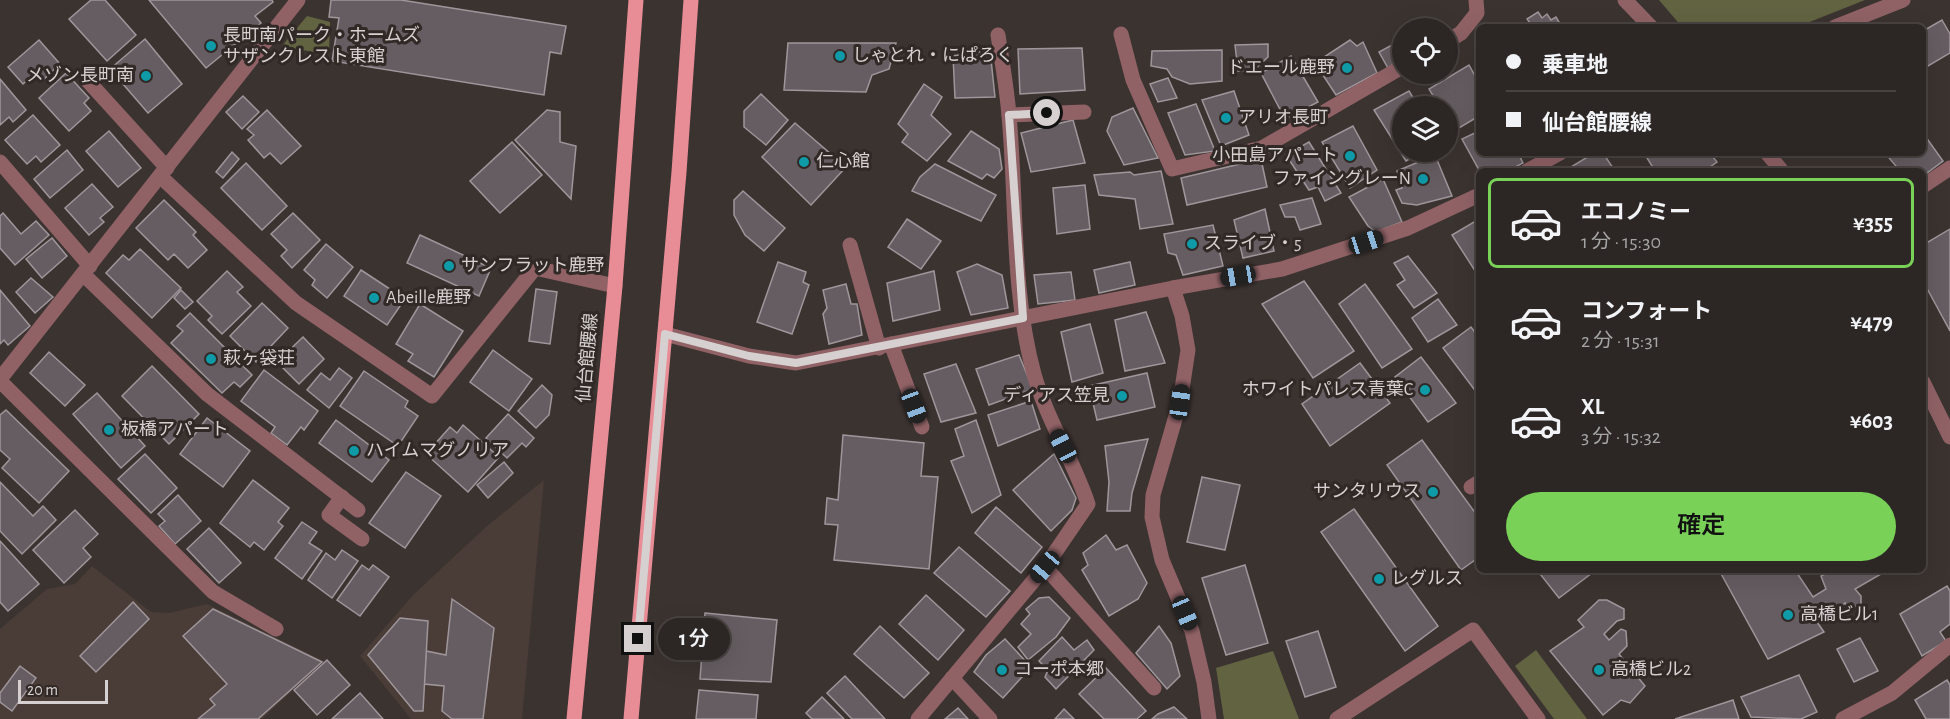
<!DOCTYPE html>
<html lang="ja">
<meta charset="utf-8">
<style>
:root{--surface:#2c2624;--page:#342e2c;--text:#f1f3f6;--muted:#a6a5a6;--line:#484341;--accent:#79d158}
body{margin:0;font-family:"Alegreya Sans","Noto Sans JP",sans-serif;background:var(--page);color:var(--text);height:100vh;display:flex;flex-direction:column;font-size:22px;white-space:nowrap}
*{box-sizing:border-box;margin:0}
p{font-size:20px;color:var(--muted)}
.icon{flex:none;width:33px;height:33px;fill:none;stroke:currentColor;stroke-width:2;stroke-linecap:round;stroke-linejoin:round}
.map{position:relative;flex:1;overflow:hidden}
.sheet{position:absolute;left:1476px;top:168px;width:450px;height:405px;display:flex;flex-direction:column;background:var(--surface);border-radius:9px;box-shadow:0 6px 24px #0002,0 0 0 2px var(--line)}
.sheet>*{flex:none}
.banner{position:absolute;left:1476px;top:24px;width:450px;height:132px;border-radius:9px;box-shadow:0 6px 24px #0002,0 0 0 2px var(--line);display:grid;align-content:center;height:132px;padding:0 30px;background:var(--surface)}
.controls{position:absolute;left:1392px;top:18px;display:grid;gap:12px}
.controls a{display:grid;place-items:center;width:66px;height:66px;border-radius:50%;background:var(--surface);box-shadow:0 6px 24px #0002,0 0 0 2px var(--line);font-size:30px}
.scale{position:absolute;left:18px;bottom:15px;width:90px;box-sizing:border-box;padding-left:6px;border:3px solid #d6d1d0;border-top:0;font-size:16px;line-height:21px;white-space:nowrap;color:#d6d1d0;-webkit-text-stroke:4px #312926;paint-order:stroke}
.end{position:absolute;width:27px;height:27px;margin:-14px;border:8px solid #d6d1d0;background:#111;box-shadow:0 0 0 3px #111}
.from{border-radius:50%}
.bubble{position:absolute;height:42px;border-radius:21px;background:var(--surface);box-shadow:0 6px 24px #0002,0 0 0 2px var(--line);font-size:20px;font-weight:600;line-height:42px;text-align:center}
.car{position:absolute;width:18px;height:36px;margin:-18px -9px;border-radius:8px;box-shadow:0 0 4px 2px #0007;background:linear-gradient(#222 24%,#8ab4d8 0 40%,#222 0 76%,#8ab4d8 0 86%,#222 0)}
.banner b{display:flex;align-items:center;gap:21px;height:57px;font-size:22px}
.banner b+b{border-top:2px solid var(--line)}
.banner i{width:15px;height:15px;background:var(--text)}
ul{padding:10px 0 0;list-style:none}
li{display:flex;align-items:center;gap:18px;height:90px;margin:0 12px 9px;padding:0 18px;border:3px solid transparent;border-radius:9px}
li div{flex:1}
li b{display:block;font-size:22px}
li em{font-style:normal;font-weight:600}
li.on{border-color:var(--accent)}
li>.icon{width:54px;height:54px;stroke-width:1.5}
.cta{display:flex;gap:12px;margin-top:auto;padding:12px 30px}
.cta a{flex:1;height:69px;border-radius:36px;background:var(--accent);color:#111;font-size:24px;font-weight:600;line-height:69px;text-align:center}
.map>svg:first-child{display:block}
.built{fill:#4a3c36}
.green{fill:#616341}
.building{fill:#655d61;stroke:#9f969b;stroke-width:1.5}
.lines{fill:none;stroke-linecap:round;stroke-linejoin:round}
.minor{stroke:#906266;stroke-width:15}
.major{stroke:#e88c96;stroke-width:15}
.route{stroke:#d6d1d0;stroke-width:8}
.culture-dot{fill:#0f9aa8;stroke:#312926;stroke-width:2}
.labels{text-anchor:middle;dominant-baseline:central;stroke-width:6;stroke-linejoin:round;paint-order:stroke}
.poi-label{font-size:18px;fill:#d6d1d0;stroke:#312926;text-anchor:start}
.street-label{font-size:18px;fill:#d6d1d0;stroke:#312926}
</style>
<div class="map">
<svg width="1950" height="719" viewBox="0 0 1950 719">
<rect width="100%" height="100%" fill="#3b3330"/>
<g class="built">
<path d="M544 480 522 719H411L360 656 414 594 487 526Z"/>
<path d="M92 566 151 612 169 613 207 604 324 661 262 719H0V629L47 589 75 584Z"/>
</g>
<g class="green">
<path d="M1659 0H1865L1797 27H1682Z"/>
<path d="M307 16 330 22 329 55 282 46Z"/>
<path d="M1536 650 1587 719H1554L1515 666Z"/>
<path d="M1273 651 1299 719H1224L1216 668Z"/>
</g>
<g class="building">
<path d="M91 0H105L136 35 107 61 69 19Z"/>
<path d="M149 0H272L273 2 255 16 261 23 206 68Z"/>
<path d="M331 0H401L566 26 561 54 550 52 544 95 332 61 339 18 329 17Z"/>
<path d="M1538 12 1542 18 1547 14 1551 20 1556 17 1562 27H1533L1527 19Z"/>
<path d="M1942 20 1950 34V53L1923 69V31Z"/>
<path d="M145 39 182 84 148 113 110 69Z"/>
<path d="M39 40 60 64 41 82 34 74 23 84 8 67Z"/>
<path d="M1350 40 1357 46 1363 42 1377 73 1336 95 1315 63Z"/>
<path d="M1401 40 1402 57 1388 68 1379 52Z"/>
<path d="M788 43H896L889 69 872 75 866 92 784 90Z"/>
<path d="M1268 44V57L1253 71H1238L1235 45Z"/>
<path d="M1082 48 1085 90 1020 94 1018 49Z"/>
<path d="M990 50 995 97 955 98 953 56Z"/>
<path d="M1222 50V81L1190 84 1172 77 1167 69 1151 66 1152 51Z"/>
<path d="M1291 56 1318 102 1285 119 1261 73Z"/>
<path d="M1469 65 1479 83V116L1454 131 1448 121V106H1439L1429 89Z"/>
<path d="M66 73 89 98 84 103 91 111 69 131 39 98Z"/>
<path d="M1168 78 1177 98 1158 102 1150 84Z"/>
<path d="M0 79 26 110 13 122 9 117 0 125Z"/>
<path d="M924 84 942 97 931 115 951 134 927 161 902 142 908 134 898 124Z"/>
<path d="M1234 91 1249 135 1221 146 1202 100Z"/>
<path d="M1409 91 1418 106H1402V152H1422L1406 161 1374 110Z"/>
<path d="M761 94 788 120 766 145 744 127V111Z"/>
<path d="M243 96 259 112 242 129 226 112Z"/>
<path d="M1196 104 1215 151 1185 155 1168 113Z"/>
<path d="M1133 108 1158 158 1124 165 1107 131 1112 117Z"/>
<path d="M267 110 301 146 281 164 270 153 264 158 248 140 254 135 247 129Z"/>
<path d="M547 110 560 112V142L576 146 571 199 515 140Z"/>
<path d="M33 115 60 145 41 162 36 156 27 164 5 140Z"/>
<path d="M1073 120 1085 163 1031 172 1021 133Z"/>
<path d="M795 123 846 167 811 205 762 157Z"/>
<path d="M1353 126 1377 170 1350 188 1322 142Z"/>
<path d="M109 131 141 168 118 187 86 151Z"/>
<path d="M971 131 999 149 1002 169 994 178 987 174 982 179 948 161Z"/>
<path d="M1479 131V153H1518L1523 163 1508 171 1479 170 1462 139Z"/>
<path d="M1923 133 1943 161 1923 176V171H1900L1885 153H1923Z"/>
<path d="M512 142 542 175 500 213 470 181Z"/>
<path d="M1309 142 1341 193 1325 201 1318 187 1309 190 1286 155Z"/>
<path d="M67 150 83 170 50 198 34 179Z"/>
<path d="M232 152 239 159 223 178 216 172Z"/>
<path d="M1594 153H1603L1615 171H1574L1571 167Z"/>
<path d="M1644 153H1710L1717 162 1704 171H1655Z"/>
<path d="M1435 155 1452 196 1417 205 1402 203 1396 190 1402 188 1397 171Z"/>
<path d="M1261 159 1267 187 1187 205 1181 178Z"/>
<path d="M246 163 287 206 262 230 221 188Z"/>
<path d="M935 164 996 195 981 221 912 191 920 177Z"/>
<path d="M1161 171 1173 224 1140 229 1135 199 1099 195 1094 175 1130 172 1134 175Z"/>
<path d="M1383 179 1402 222 1376 232 1368 226 1349 197Z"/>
<path d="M92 184 113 207 100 218 104 222 89 235 65 208Z"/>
<path d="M1085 185 1090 229 1057 234 1053 188Z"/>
<path d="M743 191 785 228 764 251 745 235 734 215V200Z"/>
<path d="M1312 198 1321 224 1300 230 1295 217H1285L1280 205Z"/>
<path d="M164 200 196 232 193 235 207 250 188 268 174 254 168 260 136 228Z"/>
<path d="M1265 209 1274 251 1243 258 1234 220Z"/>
<path d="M3 213 21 234 36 221 49 235 15 265 0 248V216Z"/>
<path d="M293 213 320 240 292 268 281 256 287 250 271 234Z"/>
<path d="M907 219 941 241 921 269 888 247Z"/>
<path d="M1479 219V277L1452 235Z"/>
<path d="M1213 225 1223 266 1183 275 1176 255 1168 253 1164 234Z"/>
<path d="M1950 229V331L1923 281V245Z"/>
<path d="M420 235 491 268 479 296 407 263Z"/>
<path d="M52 238 67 256 42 278 26 259Z"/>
<path d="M326 244 353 267 327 298 312 285 315 280 304 270Z"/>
<path d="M140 249 181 288 152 318 106 273 123 255 129 260Z"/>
<path d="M1408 256 1437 293 1414 308 1397 285 1405 280 1394 263Z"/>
<path d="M778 262 806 272 803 282 809 285 792 334 757 322Z"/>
<path d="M1130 262 1135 285 1099 293 1094 270Z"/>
<path d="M977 264 1002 275 1008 308 971 315 957 272Z"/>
<path d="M361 270 405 299 387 325 344 296Z"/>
<path d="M227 271 243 287 237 292 251 306 222 334 208 320 212 316 197 301Z"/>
<path d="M934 271 940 310 893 321 887 283Z"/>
<path d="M1071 272 1075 300 1038 304 1034 275Z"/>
<path d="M31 278 53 297 35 313 16 292Z"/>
<path d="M1304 281 1354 351 1313 378 1262 304Z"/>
<path d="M846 284 851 304H857L862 335 829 344 823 314 827 308 823 290Z"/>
<path d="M1365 284 1412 349 1382 368 1339 304Z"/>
<path d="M536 289 557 292 550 344 529 341Z"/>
<path d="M0 290 30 326 8 345 4 340 0 344Z"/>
<path d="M181 290 193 302 185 309 174 298Z"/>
<path d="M1438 299 1457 325 1428 342 1412 318Z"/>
<path d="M262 303 288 328 256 362 230 336Z"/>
<path d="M420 304 463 331 434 377 408 361 413 354 396 344Z"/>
<path d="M1146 312 1165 363 1125 371 1115 320Z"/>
<path d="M190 313 252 375 240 387 234 382 222 393 171 343 183 331 177 326Z"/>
<path d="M1090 324 1103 373 1072 382 1061 332Z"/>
<path d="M1471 327 1479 338 1477 393 1443 348Z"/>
<path d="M303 337 324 359 299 384 277 362Z"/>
<path d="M493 350 532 379 509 411 470 382Z"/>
<path d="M49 352 85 385 65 406 30 373Z"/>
<path d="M1019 355 1033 389 989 405 976 369Z"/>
<path d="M1421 357 1456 403 1428 422 1395 377Z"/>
<path d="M1360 363 1390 403 1330 446 1302 404Z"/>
<path d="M956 364 976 413 941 422 924 374Z"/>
<path d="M152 366 199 414 169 444 122 396Z"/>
<path d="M339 368 352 378 329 408 307 390 321 373 330 380Z"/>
<path d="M264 370 318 411 304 430 301 427 287 445 271 433 275 427 241 401Z"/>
<path d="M364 371 408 401 405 407 418 416 398 446 340 406Z"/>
<path d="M1147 373 1155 407 1097 420 1089 386Z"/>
<path d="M542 385 552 395 549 415 536 428 518 411Z"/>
<path d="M97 393 145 446 121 468 73 414Z"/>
<path d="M1031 401 1040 429 998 446 988 415Z"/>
<path d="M6 410 69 471 39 503 2 468 10 459 0 450V415Z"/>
<path d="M508 414 534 438 526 447 522 443 507 458 486 438Z"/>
<path d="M207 418 250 451 223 487 180 454Z"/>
<path d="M336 420 389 460 372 482 319 443Z"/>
<path d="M976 420 1001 495 972 513 951 461 964 456 955 429Z"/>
<path d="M463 425 499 457 468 492 426 454 450 427 457 433Z"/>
<path d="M843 435 924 443 921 476 938 477 929 569 834 560 838 525 825 524 827 498 838 500Z"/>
<path d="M1148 439 1132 493 1130 511H1107L1109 482 1105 446Z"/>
<path d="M1422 440 1479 518V557L1461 570 1387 465Z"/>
<path d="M145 454 177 488 151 513 118 479Z"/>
<path d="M1054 454 1076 498 1072 510 1051 531 1013 490Z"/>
<path d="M504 462 513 473 488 498 477 485Z"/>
<path d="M406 472 441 496 405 548 369 523Z"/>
<path d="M1202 477 1240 485 1225 550 1187 542Z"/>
<path d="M253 480 289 508 278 522 283 526 264 550 254 542 250 547 220 523Z"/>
<path d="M0 482 33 516 43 506 56 520 22 554 0 531Z"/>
<path d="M178 495 201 521 175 544 159 526 165 521 158 514Z"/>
<path d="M996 507 1042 547 1021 573 975 533Z"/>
<path d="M1354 509 1438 626 1405 651 1321 532Z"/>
<path d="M75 510 98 534 83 548 91 557 64 583 33 550Z"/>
<path d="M302 522 317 532 309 543 322 551 302 579 275 558Z"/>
<path d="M209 528 241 563 219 583 187 549Z"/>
<path d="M1106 535 1116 550 1127 545 1147 583 1138 599 1109 616 1082 570 1088 565 1083 553Z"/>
<path d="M0 541 39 584 8 611 0 602Z"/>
<path d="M959 547 1010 591 986 617 934 573Z"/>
<path d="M342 550 358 561 332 598 308 580 326 553 335 560Z"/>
<path d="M362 565 369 570 373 565 389 577 360 616 337 600Z"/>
<path d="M1245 565 1268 643 1226 655 1202 578Z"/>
<path d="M1537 570H1596L1559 598Z"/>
<path d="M1719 570H1799L1797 573 1813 597 1826 589 1821 576 1833 570H1888L1855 589 1861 596V604L1849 609 1845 603 1829 619 1817 622 1824 632 1768 659Z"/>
<path d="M1947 586 1950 591V624L1940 632 1946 641 1922 656 1900 614Z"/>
<path d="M926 595 964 630 938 660 899 624Z"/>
<path d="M1049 597 1070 618 1056 637 1028 660 1018 647 1031 634 1021 624 1030 614 1026 609 1039 598Z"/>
<path d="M452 599 494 628 483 719H452L442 711 444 686 424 684 426 651 446 655Z"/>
<path d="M1599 600H1607L1624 609V619L1617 621 1604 634 1609 640 1621 629 1626 631 1627 646 1619 654 1645 686 1630 703 1621 700 1603 715 1550 651 1584 627 1578 620Z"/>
<path d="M133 602 149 619 96 672 80 656Z"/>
<path d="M213 609 322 662 258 719H198L215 705 210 699 227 684 183 636Z"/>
<path d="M705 613 777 620 771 682 700 679Z"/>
<path d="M400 618 428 621 423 711H414L368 655Z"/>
<path d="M880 626 929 673 904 698 854 654Z"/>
<path d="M1159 626 1171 643 1180 676 1167 689 1136 653Z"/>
<path d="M1318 631 1336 687 1305 697 1286 641Z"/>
<path d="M1062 637 1074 650 1087 640 1094 650 1056 689 1045 677 1048 670 1039 661Z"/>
<path d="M1860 638 1878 671 1854 682 1837 649Z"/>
<path d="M1005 639 1031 667 1003 698 974 672 986 655Z"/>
<path d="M327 660 350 685 317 715 294 690Z"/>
<path d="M20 666 36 678 12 711 0 702V693Z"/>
<path d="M1106 668 1146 711 1137 719H1104L1079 694Z"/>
<path d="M1799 675 1817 712 1801 719 1751 717 1741 697Z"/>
<path d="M845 676 885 719H852L827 693Z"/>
<path d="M1947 680 1950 685V719H1926L1915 700Z"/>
<path d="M699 690 758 695 756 719H696Z"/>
<path d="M360 693 383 719H332Z"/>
<path d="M822 697 844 719H812L806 713Z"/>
<path d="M1733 700 1739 719H1675Z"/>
<path d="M1174 707 1187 719H1152L1158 714Z"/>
<path d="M958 708 968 719H945Z"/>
<path d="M1064 709 1074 719H1055Z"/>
</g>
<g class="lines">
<g class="minor">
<path d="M1625 0 1651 27"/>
<path d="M1835 27 1903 0"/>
<path d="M1121 34 1133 80 1172 169 1262 148 1402 67"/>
<path d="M1448 41 1461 33 1477 13 1476 0"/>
<path d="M88 81 167 168"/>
<path d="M1009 115 1084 112"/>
<path d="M1767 153 1782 171"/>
<path d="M0 162 90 266"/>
<path d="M1527 171 1560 153"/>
<path d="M161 177 296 303 432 396 535 268 615 286"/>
<path d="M1923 186 1950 168"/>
<path d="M850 245 879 348"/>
<path d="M83 274 207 394 358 510"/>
<path d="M1173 288 1182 316 1188 350 1180 402 1153 495 1152 517 1162 560 1192 631 1204 682 1209 719"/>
<path d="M665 334 749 356 796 363 1173 288 1282 269 1408 228 1479 195"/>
<path d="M891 344 922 427"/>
<path d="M0 379 298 0"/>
<path d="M0 381 213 592 276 629"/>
<path d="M1923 382 1950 437"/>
<path d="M1471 487 1479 482"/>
<path d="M342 497 329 515 362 539"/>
<path d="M1045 567 1154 688"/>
<path d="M952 678 990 719"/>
<path d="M918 719 1045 567 1088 504C1073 459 1047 420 1034 374 1011 290 1017 201 1009 116 1007 89 1002 62 998 35"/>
<path d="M1337 719 1473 630 1538 719"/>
<path d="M1843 719 1892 693 1950 645"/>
</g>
<g class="major">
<path d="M574 719 615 286 636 0"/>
<path d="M631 719 679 172 691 0"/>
</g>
</g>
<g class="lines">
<path class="route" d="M638 639 665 334 749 356 796 363 1023 318 1009 115 1047 113"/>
</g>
<g class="culture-dot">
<circle cx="211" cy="46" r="6"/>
<circle cx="840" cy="56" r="6"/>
<circle cx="1347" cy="68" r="6"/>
<circle cx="146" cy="76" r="6"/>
<circle cx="1226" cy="118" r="6"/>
<circle cx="1350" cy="156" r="6"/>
<circle cx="804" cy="162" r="6"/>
<circle cx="1423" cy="179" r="6"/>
<circle cx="1192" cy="244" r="6"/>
<circle cx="449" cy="266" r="6"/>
<circle cx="374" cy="298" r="6"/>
<circle cx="211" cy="359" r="6"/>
<circle cx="1425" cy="390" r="6"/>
<circle cx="1122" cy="396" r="6"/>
<circle cx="109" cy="430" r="6"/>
<circle cx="354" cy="451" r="6"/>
<circle cx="1433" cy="492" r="6"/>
<circle cx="1379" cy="579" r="6"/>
<circle cx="1788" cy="615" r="6"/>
<circle cx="1002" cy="670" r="6"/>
<circle cx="1599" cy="670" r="6"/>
</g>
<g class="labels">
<g class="poi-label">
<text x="223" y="36">長町南パーク・ホームズ<tspan x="223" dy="21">サザンクレスト東館</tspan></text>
<text x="852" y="56">しゃとれ・にぱろく</text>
<text x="1335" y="68" text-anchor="end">ドエール鹿野</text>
<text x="134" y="76" text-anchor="end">メゾン長町南</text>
<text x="1238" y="118">アリオ長町</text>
<text x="1338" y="156" text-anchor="end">小田島アパート</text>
<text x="816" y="162">仁心館</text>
<text x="1411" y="179" text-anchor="end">ファイングレーN</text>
<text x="1204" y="244">スライブ・5</text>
<text x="461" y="266">サンフラット鹿野</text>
<text x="386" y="298">Abeille鹿野</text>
<text x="223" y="359">萩ヶ袋荘</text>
<text x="1413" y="390" text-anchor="end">ホワイトパレス青葉C</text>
<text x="1110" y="396" text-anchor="end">ディアス笠見</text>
<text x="121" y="430">板橋アパート</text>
<text x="366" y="451">ハイムマグノリア</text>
<text x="1421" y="492" text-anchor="end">サンタリウス</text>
<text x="1391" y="579">レグルス</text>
<text x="1800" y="615">高橋ビル1</text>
<text x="1014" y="670">コーポ本郷</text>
<text x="1611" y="670">高橋ビル2</text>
</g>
<g class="street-label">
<text transform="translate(588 358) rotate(-85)">仙台館腰線</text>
</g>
</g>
</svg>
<div class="controls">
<a><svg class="icon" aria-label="locate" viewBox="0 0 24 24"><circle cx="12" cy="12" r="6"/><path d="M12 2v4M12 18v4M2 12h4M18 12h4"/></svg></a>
<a><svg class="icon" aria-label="layers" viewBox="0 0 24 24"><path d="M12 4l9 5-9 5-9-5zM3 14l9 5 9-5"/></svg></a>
</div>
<div class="scale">20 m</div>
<i class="end from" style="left:1047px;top:113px"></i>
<i class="end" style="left:638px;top:639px"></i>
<div class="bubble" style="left:658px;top:618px;width:72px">1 分</div>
<i class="car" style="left:1366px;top:242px;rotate:72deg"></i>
<i class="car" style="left:1238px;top:276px;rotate:260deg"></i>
<i class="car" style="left:1180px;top:402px;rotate:8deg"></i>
<i class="car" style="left:914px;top:406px;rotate:159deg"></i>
<i class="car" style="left:1063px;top:446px;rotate:332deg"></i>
<i class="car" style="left:1045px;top:567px;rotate:220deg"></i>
<i class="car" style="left:1185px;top:613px;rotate:157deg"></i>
<div class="banner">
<b><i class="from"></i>乗車地</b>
<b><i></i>仙台館腰線</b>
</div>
<section class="sheet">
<ul>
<li class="on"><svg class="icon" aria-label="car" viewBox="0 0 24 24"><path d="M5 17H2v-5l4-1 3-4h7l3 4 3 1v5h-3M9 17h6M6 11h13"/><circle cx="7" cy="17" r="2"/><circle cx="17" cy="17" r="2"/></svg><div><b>エコノミー</b><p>1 分 · 15:30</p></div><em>¥355</em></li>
<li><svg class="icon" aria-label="car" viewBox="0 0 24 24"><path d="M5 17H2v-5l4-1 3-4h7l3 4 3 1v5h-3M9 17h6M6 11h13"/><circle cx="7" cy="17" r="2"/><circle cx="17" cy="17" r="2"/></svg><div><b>コンフォート</b><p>2 分 · 15:31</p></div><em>¥479</em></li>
<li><svg class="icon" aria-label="car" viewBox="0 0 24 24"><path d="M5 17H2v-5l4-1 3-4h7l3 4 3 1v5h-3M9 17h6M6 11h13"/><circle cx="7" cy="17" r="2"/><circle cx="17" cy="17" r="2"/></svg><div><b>XL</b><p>3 分 · 15:32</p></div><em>¥603</em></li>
</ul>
<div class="cta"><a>確定</a></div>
</section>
</div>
